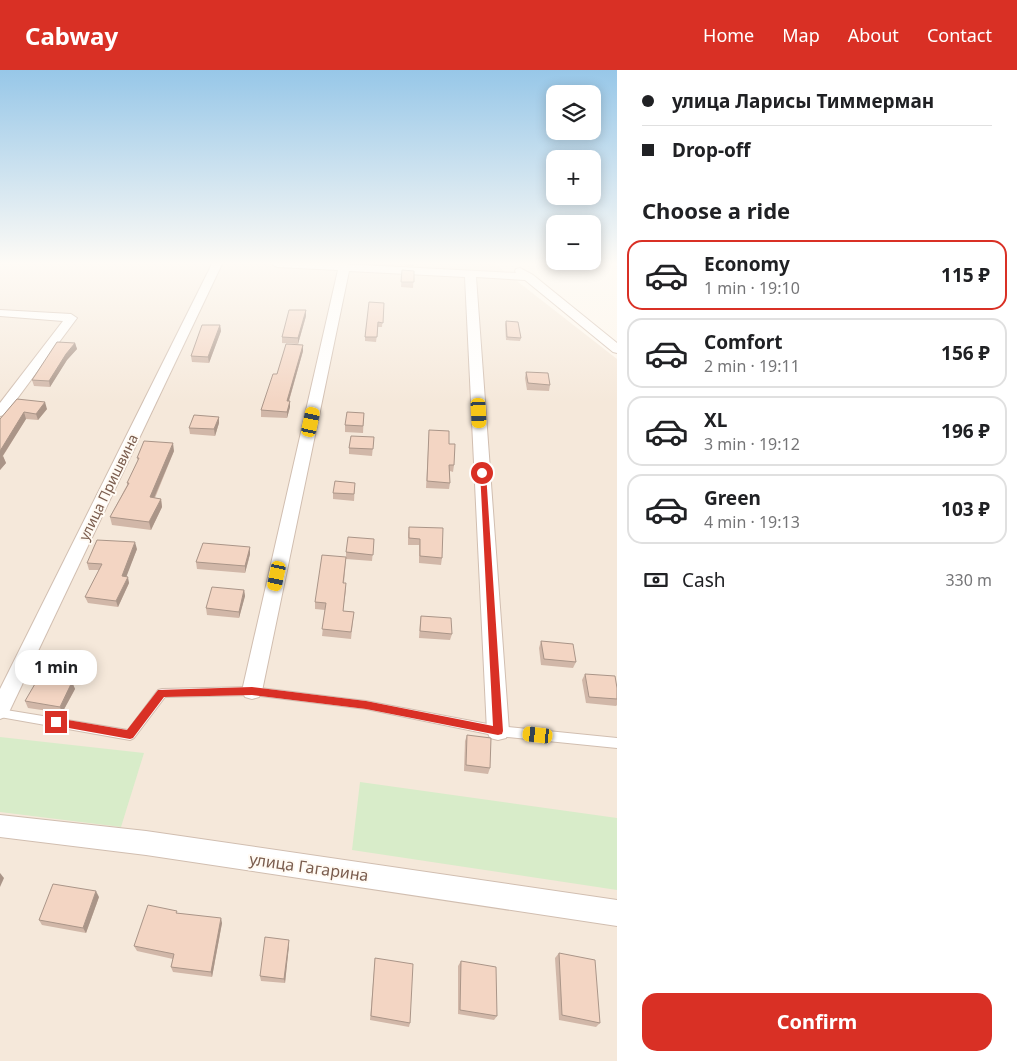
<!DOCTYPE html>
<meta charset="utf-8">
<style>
:root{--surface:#fff;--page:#f6f6f6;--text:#202124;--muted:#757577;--line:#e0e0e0;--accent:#d93025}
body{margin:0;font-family:"Noto Sans",sans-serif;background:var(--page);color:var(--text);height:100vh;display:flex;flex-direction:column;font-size:19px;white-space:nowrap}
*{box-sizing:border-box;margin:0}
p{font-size:16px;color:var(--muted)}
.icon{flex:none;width:28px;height:28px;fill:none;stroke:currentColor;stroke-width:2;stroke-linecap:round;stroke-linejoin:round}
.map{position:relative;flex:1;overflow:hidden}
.sheet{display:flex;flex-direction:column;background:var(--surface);width:400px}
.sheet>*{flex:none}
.hud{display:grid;align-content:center;height:110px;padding:0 25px;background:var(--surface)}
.buttons{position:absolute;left:546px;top:15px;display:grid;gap:10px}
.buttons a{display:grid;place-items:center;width:55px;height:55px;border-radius:10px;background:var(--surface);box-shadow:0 2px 12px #0003;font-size:25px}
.end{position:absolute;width:22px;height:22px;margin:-11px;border:6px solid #d93025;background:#fff;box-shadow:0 0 0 2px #fff}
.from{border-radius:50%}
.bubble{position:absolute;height:35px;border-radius:15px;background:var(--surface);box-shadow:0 2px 12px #0003;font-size:16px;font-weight:700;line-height:35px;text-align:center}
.car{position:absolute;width:15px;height:30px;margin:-15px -8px;border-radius:6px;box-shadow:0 0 4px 1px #0007;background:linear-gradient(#f5c518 24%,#345 0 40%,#f5c518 0 76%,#345 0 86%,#f5c518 0)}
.hud b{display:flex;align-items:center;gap:18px;height:48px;font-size:19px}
.hud b+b{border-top:1px solid var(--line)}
.hud i{width:12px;height:12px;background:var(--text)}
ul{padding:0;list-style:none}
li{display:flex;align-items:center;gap:15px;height:70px;margin:0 10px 8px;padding:0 15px;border:2px solid var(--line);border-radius:15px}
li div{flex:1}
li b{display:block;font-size:19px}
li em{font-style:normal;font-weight:700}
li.current{border-color:var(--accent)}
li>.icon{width:45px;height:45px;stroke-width:1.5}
h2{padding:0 25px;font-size:22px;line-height:60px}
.pay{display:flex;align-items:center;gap:12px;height:55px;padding:0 25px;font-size:19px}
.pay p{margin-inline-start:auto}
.action{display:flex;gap:10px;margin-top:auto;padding:10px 25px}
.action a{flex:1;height:58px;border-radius:15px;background:var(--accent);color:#fff;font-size:20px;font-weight:700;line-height:58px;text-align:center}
header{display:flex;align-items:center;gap:30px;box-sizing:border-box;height:70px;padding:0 25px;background:var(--accent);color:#fff}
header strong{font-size:24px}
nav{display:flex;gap:28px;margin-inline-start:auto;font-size:18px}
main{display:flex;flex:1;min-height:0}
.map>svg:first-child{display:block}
.residential{fill:#f5e8da}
.green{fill:#d8ecc9}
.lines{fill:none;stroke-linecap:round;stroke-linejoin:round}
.lane-casing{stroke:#d1beb0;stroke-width:2}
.street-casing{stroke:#d1beb0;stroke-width:2}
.lane{fill:#fff;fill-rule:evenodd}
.street{fill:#fff;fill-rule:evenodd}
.wall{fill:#d1b7a8}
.shaded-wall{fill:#aa9588}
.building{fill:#f3d5c3;stroke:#aa9588}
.route{fill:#d93025}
.labels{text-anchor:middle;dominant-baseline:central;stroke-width:4;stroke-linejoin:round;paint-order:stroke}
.street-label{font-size:14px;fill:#7a5c4d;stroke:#fffaf3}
.near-street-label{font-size:16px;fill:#7a5c4d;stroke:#fffaf3}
</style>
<header>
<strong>Cabway</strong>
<nav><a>Home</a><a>Map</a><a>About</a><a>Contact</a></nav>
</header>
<main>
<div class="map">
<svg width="617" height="991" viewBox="0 0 617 991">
<rect width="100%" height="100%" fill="#fdf6ec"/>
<path class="residential" d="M0 194H495L617 289V991H0Z"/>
<g class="green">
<path d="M0 667 144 683 121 757 0 742Z"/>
<path d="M360 712 617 748V820L352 780Z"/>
</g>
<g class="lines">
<defs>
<path id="lane" d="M252 617 366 631 498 656 617 668V678L498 666 366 639 252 625 165 627 134 668 130 670 0 647V639L128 660 158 620 162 619Z"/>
<g id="street">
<path d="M212 194H222L10 640 7 646 0 649V619Z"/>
<path d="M272 194H343L516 203 515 201 516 199 520 198 533 205 617 273V283L613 282 525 210 476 207 509 661 506 668 498 670 490 668 487 661 465 207 349 201 262 621 259 627 252 629 245 627 242 621 338 200 277 197Z"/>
<path d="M0 240 71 244 77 248 5 345 0 346V333L63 251 0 246Z"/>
<path d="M0 745 146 761 617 830V856L146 785 0 767Z"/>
</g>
</defs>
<use href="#lane" class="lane-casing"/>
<use href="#street" class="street-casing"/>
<use href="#lane" class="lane"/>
<use href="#street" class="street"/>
</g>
<g class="wall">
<path d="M403 194H414V196L403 195Z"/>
<path d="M402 200 414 201 413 218 401 217Z"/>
<path d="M384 233 382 257H378L376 272 365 271V267Z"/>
<path d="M306 240V246L298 274 282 273V267Z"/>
<path d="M506 251 521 268 520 271 506 270 505 254Z"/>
<path d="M220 255 221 261 209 293 192 292 191 286Z"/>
<path d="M75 273 77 279 67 290 50 317 34 316 32 310Z"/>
<path d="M303 275V281L289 331 290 337 287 348 261 347V340L277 304Z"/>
<path d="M526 302 550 315 549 321 527 320 525 308Z"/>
<path d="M17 329 47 339 38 350 26 349 3 386 6 393 0 400V349Z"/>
<path d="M364 343 363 363 345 362V355Z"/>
<path d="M219 347V353L215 366 190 364 189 358Z"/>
<path d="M429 360 449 374 454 395 453 402 450 401V413L449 419 426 418Z"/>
<path d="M374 367 372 386 349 384V378Z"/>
<path d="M174 381 155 428 161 429 162 437 151 460 112 455 110 447 127 415V413L138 391 137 388Z"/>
<path d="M355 413 354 431 333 429V423Z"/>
<path d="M409 457 442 488 441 495 419 493V475H408V464Z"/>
<path d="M374 469 372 491 346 489 344 513 346 520 343 541 354 542 351 569 322 566 325 540 315 539V532L346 487V482Z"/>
<path d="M250 477V484L245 503 197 499 196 492Z"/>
<path d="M137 479 126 506 129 513 118 537 88 533 85 527 99 500H89L87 493Z"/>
<path d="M244 520 245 526 239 548 207 545 206 538Z"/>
<path d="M421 546 452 564 450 570 419 568 420 552Z"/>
<path d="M541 571 576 592 573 598 541 595 539 578Z"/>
<path d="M585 604 617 618V635L616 636 586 633 582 610Z"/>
<path d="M72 612 75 619 62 643 28 638 25 631Z"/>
<path d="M467 665 490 698 488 704 464 701 465 671Z"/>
<path d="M99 827 86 863 42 855 39 850Z"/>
<path d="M177 843 222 853 212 907 173 902 171 897 173 889 137 881 134 876Z"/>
<path d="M289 875 285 913 261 911 260 906Z"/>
<path d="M559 883 600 953 596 957 559 950 555 888Z"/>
<path d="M375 888 410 953 409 957 370 950Z"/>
<path d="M461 891 497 946 494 950 458 944V896Z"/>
</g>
<g class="shaded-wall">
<path d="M306 240V246L298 274V268Z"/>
<path d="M220 255 221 261 209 293 208 287Z"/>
<path d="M75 273 77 279 67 290 50 317 49 311 66 284Z"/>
<path d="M303 275V281L287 337V331Z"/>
<path d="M290 331V337L287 348V342Z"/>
<path d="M45 332 47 339 38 350 36 344Z"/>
<path d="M24 342 26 349 2 387 3 386 6 393 0 400V381Z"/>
<path d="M219 347V353L215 366 214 359Z"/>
<path d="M173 373 174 381 151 435 150 427Z"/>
<path d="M161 429 162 437 151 460 149 452Z"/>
<path d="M135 472 137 479 124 513 122 506Z"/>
<path d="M250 477V484L245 503V496Z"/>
<path d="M128 507 129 513 118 537 116 531Z"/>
<path d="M244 520 245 526 239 548V542Z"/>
<path d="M72 612 75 619 62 643 60 637Z"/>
<path d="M0 803 4 808 0 817Z"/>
<path d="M96 821 99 827 86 863 83 858Z"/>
<path d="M221 848 222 853 212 907 211 902Z"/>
<path d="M289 870V875L285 913 284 909Z"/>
</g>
<g class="building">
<path d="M402 200 414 201V212H401Z"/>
<path d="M369 232 384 233 383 253 378 252 377 267H365Z"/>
<path d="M289 240H306L298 268 282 267Z"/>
<path d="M506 251 518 252 521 268 507 267Z"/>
<path d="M202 255H220L208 287 191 286Z"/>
<path d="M57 272 75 273 66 284 49 311 32 310Z"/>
<path d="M286 274 303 275 287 331H290L287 342 261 340 273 304H277Z"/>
<path d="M526 302 548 303 550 315 528 313Z"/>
<path d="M17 329 45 332 36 344 24 342 0 381V349Z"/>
<path d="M347 342 364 343 363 356 345 355Z"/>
<path d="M194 345 219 347 214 359 189 358Z"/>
<path d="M429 360 449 361V374H455L454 395H449L450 413 427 411Z"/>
<path d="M351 366 374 367 373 379 349 378Z"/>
<path d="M144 371 173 373 150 427 161 429 149 452 110 447 129 413H127L139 388H137Z"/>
<path d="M335 411 355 413 354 424 333 423Z"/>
<path d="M409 457 443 458 442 488 420 486V469L409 468Z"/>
<path d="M348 467 374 469 373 485 346 482Z"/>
<path d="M97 470 135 472 122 506 128 507 116 531 85 527 102 494 87 493Z"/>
<path d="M203 473 250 477 245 496 196 492Z"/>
<path d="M322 485 346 487 343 513H346L343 541 354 542 351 562 322 559 326 533 315 532Z"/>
<path d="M212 517 244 520 239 542 206 538Z"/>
<path d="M421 546 451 548 452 564 420 561Z"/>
<path d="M541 571 573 574 576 592 544 589Z"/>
<path d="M585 604 615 606 617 618V629L589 627Z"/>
<path d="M39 607 72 612 60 637 25 631Z"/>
<path d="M467 665 491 668 490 698 466 695Z"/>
<path d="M53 814 96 821 83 858 39 850Z"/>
<path d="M148 835 177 841 176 843 221 848 211 902 171 897 174 884 134 876Z"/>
<path d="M265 867 289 870 284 909 260 906Z"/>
<path d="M559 883 595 890 600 953 562 945Z"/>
<path d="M375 888 413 894 410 953 371 946Z"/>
<path d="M461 891 496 897 497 946 460 940Z"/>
</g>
<linearGradient id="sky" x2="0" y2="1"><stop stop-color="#97c7e8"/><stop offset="0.58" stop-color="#fefbf6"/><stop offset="1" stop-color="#fefbf6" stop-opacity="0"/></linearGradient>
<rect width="617" height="333" fill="url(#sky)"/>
<path class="route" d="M480 401 486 403 503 661 502 664 498 665 366 639 252 625 164 627 133 668 130 669 52 655V650L56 648 127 660 158 620 252 617 366 631 493 656Z"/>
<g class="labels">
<g class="street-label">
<text transform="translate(108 417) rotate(-64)">улица Пришвина</text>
</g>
<g class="near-street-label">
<text transform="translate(309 797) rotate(8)">улица Гагарина</text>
</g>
</g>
</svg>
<div class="buttons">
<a><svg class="icon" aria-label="layers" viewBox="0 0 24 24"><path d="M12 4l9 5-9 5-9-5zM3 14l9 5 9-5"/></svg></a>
<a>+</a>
<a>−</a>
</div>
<i class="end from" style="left:482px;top:403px"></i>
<i class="end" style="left:56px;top:652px"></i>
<div class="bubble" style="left:15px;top:580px;width:82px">1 min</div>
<i class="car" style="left:479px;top:343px;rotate:177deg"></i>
<i class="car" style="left:311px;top:352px;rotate:12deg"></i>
<i class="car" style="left:277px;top:506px;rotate:192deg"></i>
<i class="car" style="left:538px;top:665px;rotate:276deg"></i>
</div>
<section class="sheet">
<div class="hud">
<b><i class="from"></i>улица Ларисы Тиммерман</b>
<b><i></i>Drop-off</b>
</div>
<h2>Choose a ride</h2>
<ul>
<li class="current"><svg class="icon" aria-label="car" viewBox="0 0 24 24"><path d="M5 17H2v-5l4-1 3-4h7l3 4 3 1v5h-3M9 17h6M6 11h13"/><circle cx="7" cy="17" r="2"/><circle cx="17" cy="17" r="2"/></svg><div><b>Economy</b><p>1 min · 19:10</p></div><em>115 ₽</em></li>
<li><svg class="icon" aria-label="car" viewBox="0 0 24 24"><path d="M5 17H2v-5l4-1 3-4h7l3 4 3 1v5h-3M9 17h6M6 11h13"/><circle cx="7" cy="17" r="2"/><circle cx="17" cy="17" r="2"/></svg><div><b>Comfort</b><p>2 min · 19:11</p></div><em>156 ₽</em></li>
<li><svg class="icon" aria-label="car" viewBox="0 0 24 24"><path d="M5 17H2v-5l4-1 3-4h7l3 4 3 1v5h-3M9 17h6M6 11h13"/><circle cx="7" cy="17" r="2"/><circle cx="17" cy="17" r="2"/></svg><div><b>XL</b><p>3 min · 19:12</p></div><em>196 ₽</em></li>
<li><svg class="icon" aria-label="car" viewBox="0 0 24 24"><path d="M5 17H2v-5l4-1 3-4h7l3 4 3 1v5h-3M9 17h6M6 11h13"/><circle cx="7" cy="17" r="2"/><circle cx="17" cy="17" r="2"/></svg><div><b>Green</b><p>4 min · 19:13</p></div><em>103 ₽</em></li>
</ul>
<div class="pay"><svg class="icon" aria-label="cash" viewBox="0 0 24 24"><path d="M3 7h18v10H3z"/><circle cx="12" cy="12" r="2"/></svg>Cash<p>330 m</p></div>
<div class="action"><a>Confirm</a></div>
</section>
</main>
